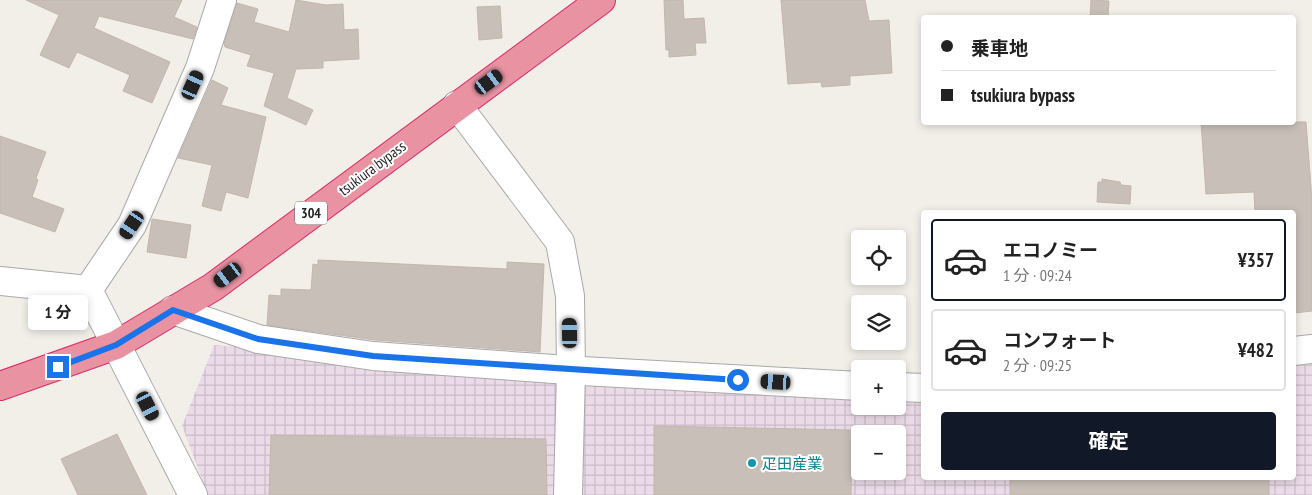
<!DOCTYPE html>
<html lang="ja">
<meta charset="utf-8">
<style>
:root{--surface:#fff;--page:#f2f2f2;--text:#222;--muted:#767676;--line:#e0e0e0;--accent:#111827}
body{margin:0;font-family:"PT Sans Narrow","Noto Sans JP",sans-serif;background:var(--page);color:var(--text);height:100vh;display:flex;flex-direction:column;font-size:19px;white-space:nowrap}
*{box-sizing:border-box;margin:0}
p{font-size:16px;color:var(--muted)}
.icon{flex:none;width:28px;height:28px;fill:none;stroke:currentColor;stroke-width:2;stroke-linecap:round;stroke-linejoin:round}
.map{position:relative;flex:1;overflow:hidden}
.side{position:absolute;left:921px;top:210px;width:375px;height:270px;display:flex;flex-direction:column;background:var(--surface);border-radius:5px;box-shadow:0 2px 8px #0003}
.side>*{flex:none}
.top-card{position:absolute;left:921px;top:15px;width:375px;height:110px;border-radius:5px;box-shadow:0 2px 8px #0003;display:grid;align-content:center;height:110px;padding:0 20px;background:var(--surface)}
.fabs{position:absolute;left:851px;top:230px;display:grid;gap:10px}
.fabs a{display:grid;place-items:center;width:55px;height:55px;border-radius:5px;background:var(--surface);box-shadow:0 2px 8px #0003;font-size:25px}
.end{position:absolute;width:22px;height:22px;margin:-11px;border:6px solid #1a73e8;background:#fff;box-shadow:0 0 0 2px #fff}
.from{border-radius:50%}
.bubble{position:absolute;height:35px;border-radius:5px;background:var(--surface);box-shadow:0 2px 8px #0003;font-size:16px;font-weight:700;line-height:35px;text-align:center}
.car{position:absolute;width:15px;height:30px;margin:-15px -8px;border-radius:6px;box-shadow:0 0 4px 1px #0007;background:linear-gradient(#222 24%,#8ab4d8 0 40%,#222 0 76%,#8ab4d8 0 86%,#222 0)}
.top-card b{display:flex;align-items:center;gap:18px;height:48px;font-size:19px}
.top-card b+b{border-top:1px solid var(--line)}
.top-card i{width:12px;height:12px;background:var(--text)}
ul{padding:9px 0 0;list-style:none}
li{display:flex;align-items:center;gap:15px;height:82px;margin:0 10px 8px;padding:0 10px;border:2px solid var(--line);border-radius:5px}
li div{flex:1}
li b{display:block;font-size:19px}
li em{font-style:normal;font-weight:700}
li.active{border-color:var(--accent)}
li>.icon{width:45px;height:45px;stroke-width:1.5}
.primary-button{display:flex;gap:10px;margin-top:auto;padding:10px 20px}
.primary-button a{flex:1;height:58px;border-radius:5px;background:var(--accent);color:#fff;font-size:20px;font-weight:700;line-height:58px;text-align:center}
.map>svg:first-child{display:block}
.industrial{fill:url(#industrial-grid);fill-rule:evenodd}
.building{fill:#c7bfb8;stroke:#c4b6ab}
.lines{fill:none;stroke-linecap:round;stroke-linejoin:round}
.minor-casing{stroke:#a9a9a9;stroke-width:30}
.highway-casing{stroke:#dc2a67;stroke-width:30}
.minor{stroke:#fff;stroke-width:28}
.highway{stroke:#e892a2;stroke-width:28}
.route{stroke:#1a73e8;stroke-width:6}
.culture-dot{fill:#0f9aa8;stroke:#fff;stroke-width:2}
.labels{text-anchor:middle;dominant-baseline:central;stroke-width:4;stroke-linejoin:round;paint-order:stroke}
.shield{fill:#fff;stroke:#646464;stroke-width:1}
.shield-label{font-size:14px;font-weight:bold;fill:#222}
.street-label{font-size:15px;fill:#222;stroke:#fff}
.culture-label{font-size:15px;fill:#0d838f;stroke:#fff;text-anchor:start}
</style>
<div class="map">
<svg width="1312" height="495" viewBox="0 0 1312 495">
<defs>
<pattern id="industrial-grid" width="8" height="8" patternUnits="userSpaceOnUse" patternTransform="scale(1.25)"><rect width="8" height="8" fill="#ebdbe8"/><path d="M0 4h8M4 0v8" fill="none" stroke="#c9bcc7"/></pattern>
</defs>
<rect width="100%" height="100%" fill="#f2efe9"/>
<path class="industrial" d="M214 345 658 384 860 394V406H898V396L924 397V478H1294V366L1312 364V495H208L182 426ZM860 434H898V471H860Z"/>
<g class="building">
<path d="M26 0H182L174 17 197 27 193 39 99 16 94 28 170 62 152 103 123 91 130 75 77 52 69 68 40 55 59 15Z"/>
<path d="M296 0 326 5 343 4 344 30 358 29 359 59 323 61V68L296 69 287 98 313 110 306 125 264 106 274 73 247 66 251 55 225 47 224 43 237 3 258 9 254 22 289 32Z"/>
<path d="M664 0H683L684 19 704 18 706 43H695L696 55 669 57V50H666Z"/>
<path d="M781 0H865L869 21 889 20 892 73 850 76V85L822 87 821 82 788 84Z"/>
<path d="M1091 0 1109 1 1108 18H1090Z"/>
<path d="M500 6 502 38 479 40 477 7Z"/>
<path d="M212 80 228 88 221 105 266 117 248 198 226 192 221 211 202 206 212 165 178 158Z"/>
<path d="M1201 122H1306L1312 200V311L1294 313V212H1255L1254 192 1206 194Z"/>
<path d="M0 136 46 152 36 178 38 180 32 197 64 209 55 232 0 213Z"/>
<path d="M1102 179 1120 182 1121 185 1131 186 1130 204 1097 202 1098 182H1102Z"/>
<path d="M152 219 191 225 186 258 147 252Z"/>
<path d="M318 260 507 269V262L544 264 540 352 375 340 267 325 269 295 281 296V289L311 290 313 264 318 265Z"/>
<path d="M654 426 852 430 851 495H654Z"/>
<path d="M117 434 147 495H78L61 459Z"/>
<path d="M271 435 546 439 547 495H269Z"/>
<rect x="1010" y="478" width="259" height="17"/>
</g>
<g class="lines">
<defs>
<g id="minor">
<path d="M457 105 560 242 570 296 571 370 568 495"/>
<path d="M0 281 88 290"/>
<path d="M88 290 132 225 200 68 222 0"/>
<path d="M88 290 193 495"/>
<path d="M173 310 258 339 373 356 582 371 860 386"/>
<path d="M1294 351 1312 349"/>
<path d="M898 387 924 388"/>
</g>
<path id="highway" d="M0 386 116 345 213 287 601 0"/>
</defs>
<use href="#minor" class="minor-casing"/>
<use href="#highway" class="highway-casing"/>
<use href="#minor" class="minor"/>
<use href="#highway" class="highway"/>
</g>
<g class="lines">
<path class="route" d="M58 367 116 345 173 310 258 339 373 356 738 380"/>
</g>
<circle class="culture-dot" cx="752" cy="463" r="5"/>
<g class="labels">
<rect class="shield" x="295" y="201.5" width="32" height="23" rx="4"/>
<g class="shield-label">
<text x="311" y="213">304</text>
</g>
<g class="street-label">
<text transform="translate(372 168) rotate(-37)">tsukiura bypass</text>
</g>
<g class="culture-label">
<text x="762" y="463">疋田産業</text>
</g>
</g>
</svg>
<div class="fabs">
<a><svg class="icon" aria-label="locate" viewBox="0 0 24 24"><circle cx="12" cy="12" r="6"/><path d="M12 2v4M12 18v4M2 12h4M18 12h4"/></svg></a>
<a><svg class="icon" aria-label="layers" viewBox="0 0 24 24"><path d="M12 4l9 5-9 5-9-5zM3 14l9 5 9-5"/></svg></a>
<a>+</a>
<a>−</a>
</div>
<i class="end from" style="left:738px;top:380px"></i>
<i class="end" style="left:58px;top:367px"></i>
<div class="bubble" style="left:28px;top:295px;width:60px">1 分</div>
<i class="car" style="left:489px;top:82px;rotate:54deg"></i>
<i class="car" style="left:193px;top:85px;rotate:24deg"></i>
<i class="car" style="left:132px;top:225px;rotate:214deg"></i>
<i class="car" style="left:228px;top:275px;rotate:233deg"></i>
<i class="car" style="left:570px;top:333px;rotate:359deg"></i>
<i class="car" style="left:776px;top:382px;rotate:273deg"></i>
<i class="car" style="left:148px;top:406px;rotate:153deg"></i>
<div class="top-card">
<b><i class="from"></i>乗車地</b>
<b><i></i>tsukiura bypass</b>
</div>
<section class="side">
<ul>
<li class="active"><svg class="icon" aria-label="car" viewBox="0 0 24 24"><path d="M5 17H2v-5l4-1 3-4h7l3 4 3 1v5h-3M9 17h6M6 11h13"/><circle cx="7" cy="17" r="2"/><circle cx="17" cy="17" r="2"/></svg><div><b>エコノミー</b><p>1 分 · 09:24</p></div><em>¥357</em></li>
<li><svg class="icon" aria-label="car" viewBox="0 0 24 24"><path d="M5 17H2v-5l4-1 3-4h7l3 4 3 1v5h-3M9 17h6M6 11h13"/><circle cx="7" cy="17" r="2"/><circle cx="17" cy="17" r="2"/></svg><div><b>コンフォート</b><p>2 分 · 09:25</p></div><em>¥482</em></li>
</ul>
<div class="primary-button"><a>確定</a></div>
</section>
</div>
